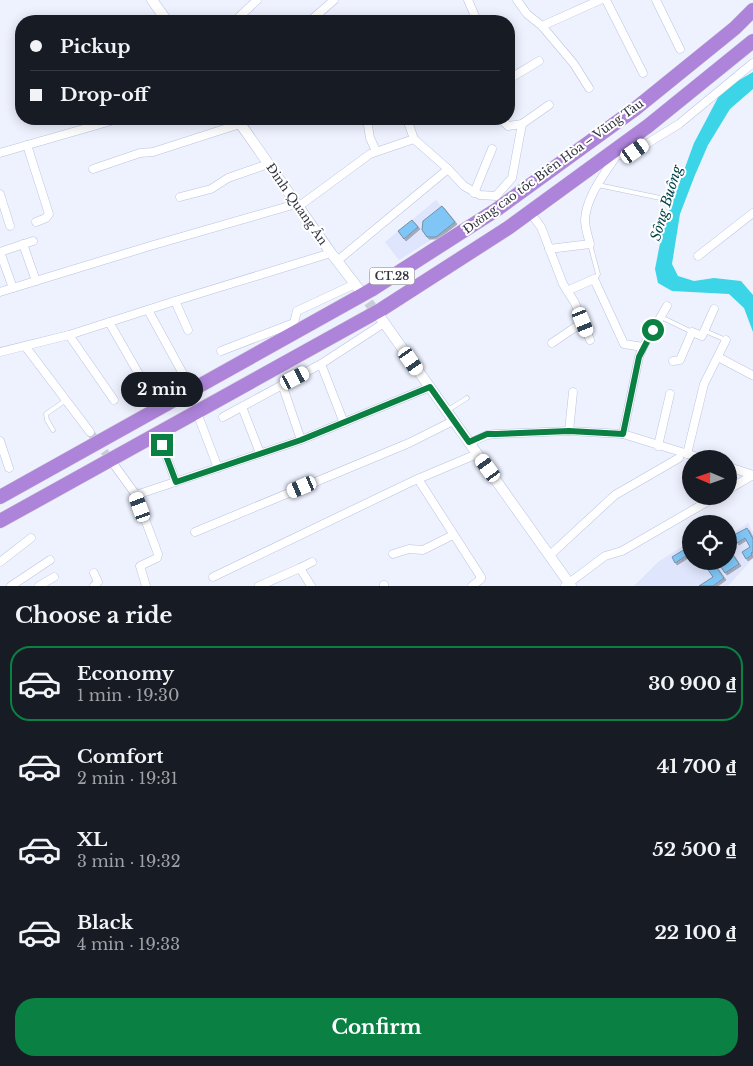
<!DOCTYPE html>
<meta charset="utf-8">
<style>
:root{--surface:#171b24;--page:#242831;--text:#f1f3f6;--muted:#9ea1a6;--line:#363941;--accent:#0b8043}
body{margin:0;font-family:"Libre Baskerville",serif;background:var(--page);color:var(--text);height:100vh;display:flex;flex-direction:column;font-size:19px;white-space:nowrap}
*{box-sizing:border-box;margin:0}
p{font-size:16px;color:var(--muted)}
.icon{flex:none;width:28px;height:28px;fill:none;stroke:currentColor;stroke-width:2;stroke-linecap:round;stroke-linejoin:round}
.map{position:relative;height:586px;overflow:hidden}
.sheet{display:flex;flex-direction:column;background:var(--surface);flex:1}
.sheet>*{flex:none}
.hud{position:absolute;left:15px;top:15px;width:500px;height:110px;border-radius:20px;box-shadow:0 2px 12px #0003;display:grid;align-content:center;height:110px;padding:0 15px;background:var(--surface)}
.needle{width:32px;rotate:272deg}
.fabs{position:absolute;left:682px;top:450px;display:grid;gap:10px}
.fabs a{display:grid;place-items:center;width:55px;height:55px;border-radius:50%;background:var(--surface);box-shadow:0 2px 12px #0003;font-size:25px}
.end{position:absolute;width:22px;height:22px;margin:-11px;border:6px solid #0b8043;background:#fff;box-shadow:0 0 0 2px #fff}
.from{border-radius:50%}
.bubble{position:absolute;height:35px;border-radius:18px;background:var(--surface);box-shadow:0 2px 12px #0003;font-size:16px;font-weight:700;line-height:35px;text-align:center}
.car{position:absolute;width:15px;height:30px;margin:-15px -8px;border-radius:6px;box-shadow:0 0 4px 1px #0007;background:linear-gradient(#fff 24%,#345 0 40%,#fff 0 76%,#345 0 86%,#fff 0)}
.hud b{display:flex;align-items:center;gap:18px;height:48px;font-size:19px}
.hud b+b{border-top:1px solid var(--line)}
.hud i{width:12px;height:12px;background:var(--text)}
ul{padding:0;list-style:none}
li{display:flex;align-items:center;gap:15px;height:75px;margin:0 10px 8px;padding:0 5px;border:2px solid transparent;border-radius:20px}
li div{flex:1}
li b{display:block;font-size:19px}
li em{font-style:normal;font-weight:700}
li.selected{border-color:var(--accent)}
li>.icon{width:45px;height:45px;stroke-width:1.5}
h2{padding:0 15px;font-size:22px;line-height:60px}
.button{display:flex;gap:10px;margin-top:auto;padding:10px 15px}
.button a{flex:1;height:58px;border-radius:20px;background:var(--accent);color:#fff;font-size:20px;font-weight:700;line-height:58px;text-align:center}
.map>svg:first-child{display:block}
.built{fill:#dee5fc}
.water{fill:#3bd5e7}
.building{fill:#7fc6f7;stroke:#748fa3;filter:url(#shadow)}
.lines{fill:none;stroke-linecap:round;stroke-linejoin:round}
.minor-tunnel{stroke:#c8cbd8;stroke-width:8;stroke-dasharray:8 4;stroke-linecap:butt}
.tertiary-tunnel{stroke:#c8cbd8;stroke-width:10;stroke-dasharray:10 5;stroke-linecap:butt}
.service-casing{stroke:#bac3e1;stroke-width:5}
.minor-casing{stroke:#bac3e1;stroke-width:9}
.tertiary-casing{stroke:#bac3e1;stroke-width:11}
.motorway-casing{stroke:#d2d3d5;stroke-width:15}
.service{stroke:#fff;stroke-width:4}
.minor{stroke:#fff;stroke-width:8}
.tertiary{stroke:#fff;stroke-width:10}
.motorway{stroke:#ae84db;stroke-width:14}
.route{stroke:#0b8043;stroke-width:6}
.labels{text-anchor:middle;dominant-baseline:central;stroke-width:4;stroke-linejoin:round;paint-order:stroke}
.shield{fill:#fff;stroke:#6f7279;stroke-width:1}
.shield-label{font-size:11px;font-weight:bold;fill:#313540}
.street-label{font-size:12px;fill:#313540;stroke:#fff}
.water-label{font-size:14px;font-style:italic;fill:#00444c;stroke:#fff}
</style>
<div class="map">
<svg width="753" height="586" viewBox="0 0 753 586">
<defs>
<filter id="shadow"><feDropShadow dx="2" dy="2" stdDeviation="0" flood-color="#0004"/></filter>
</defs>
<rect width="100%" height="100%" fill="#eef1fe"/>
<g class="built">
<path d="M436 200 459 227 431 240 399 260 385 242Z"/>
<path d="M748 523 753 532V558L728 586H634L658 562 691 541V561H729V535Z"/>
</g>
<path class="water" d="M753 72V89L730 109 708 145 695 175 680 214 672 264 678 276 694 281 714 278 741 281 753 295V332L744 308 729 294 672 291 658 283 655 269 663 228 694 143 722 90Z"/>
<g class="building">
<path d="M442 206 455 222 436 237H427L422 230 423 221Z"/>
<path d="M412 220 418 227 404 239 398 231Z"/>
<path d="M747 528 753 539V552L751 553 752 555 746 559 742 552 750 547 745 538 737 543 732 536Z"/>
<path d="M690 546 691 553 675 563 672 557Z"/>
<path d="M729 549 739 564 725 573 717 561H729Z"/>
<path d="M702 561H712L724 578 713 586H699L713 577Z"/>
</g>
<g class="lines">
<path class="minor-tunnel" d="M90 432 112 462"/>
<path class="tertiary-tunnel" d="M360 290 379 317"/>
<defs>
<g id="service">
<path d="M598 185 665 199"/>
<path d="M590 244 598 274 595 279"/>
<path d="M661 317 692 332"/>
<path d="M705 331 726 340"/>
<path d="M448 410 467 398"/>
<path d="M53 430 47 420 46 414 66 400"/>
</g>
<g id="minor">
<path d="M468 0 477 21"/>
<path d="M517 0 527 14 542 26 574 64 589 88"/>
<path d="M606 0 643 73"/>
<path d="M656 0 680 49"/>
<path d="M235 21 257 0"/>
<path d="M310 21 334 0"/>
<path d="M542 26 600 0"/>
<path d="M509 79 539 61"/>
<path d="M367 119 370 138 376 151"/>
<path d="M407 119 414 139 448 169 464 186 480 195 496 196 512 178 522 124"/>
<path d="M501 119 508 126 522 124 549 105"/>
<path d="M27 145 49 214 46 218 36 222"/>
<path d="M0 153 118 119"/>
<path d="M93 169 140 153 153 152 240 124"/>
<path d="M474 193 492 149"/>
<path d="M0 194 10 226"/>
<path d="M180 197 211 189 228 178 268 164"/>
<path d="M298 207 370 154 414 139"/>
<path d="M535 219 541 227 563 284 575 303 590 340"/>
<path d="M23 244 36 281"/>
<path d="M549 249 590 244C588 236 585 228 585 220 586 197 604 175 616 156L635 151 679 124 753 63"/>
<path d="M0 252 13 288"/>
<path d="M0 252 33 241"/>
<path d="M698 256 753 213"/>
<path d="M337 261 448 169"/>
<path d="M567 291 594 279 624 344 643 347"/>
<path d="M0 292 150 246 296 204"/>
<path d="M175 301 188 330"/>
<path d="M148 310 188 383"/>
<path d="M109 322 152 397"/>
<path d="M69 335 114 400"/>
<path d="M552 343 583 322"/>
<path d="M25 346 90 432"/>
<path d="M221 351 294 323 297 311 355 284"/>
<path d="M0 352 69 335 175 301 331 253"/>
<path d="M718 357 752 375"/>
<path d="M673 361 680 360 692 332 702 336 714 309"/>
<path d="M321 364 384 323"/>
<path d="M282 384 301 440 430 387"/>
<path d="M242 407 260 453"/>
<path d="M223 417 321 364 344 423"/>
<path d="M199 418 218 468"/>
<path d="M569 431 573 392"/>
<path d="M623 434 639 357 643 347 667 306"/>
<path d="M0 441 9 468"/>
<path d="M469 443 487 435 496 434 569 431 623 434 704 459"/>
<path d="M162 445 176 482"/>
<path d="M658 446 670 394"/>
<path d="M687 454 704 384 726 340"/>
<path d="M115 466 136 495 158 554 157 558 140 566 146 586"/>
<path d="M729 467 753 475"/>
<path d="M418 479 481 577V579L472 586"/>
<path d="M729 489 753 475"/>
<path d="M136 495 301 440"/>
<path d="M195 532 409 443 453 421"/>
<path d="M393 554 409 549 423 550 453 535"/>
<path d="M550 555 615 495 679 458"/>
<path d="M0 562 31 538"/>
<path d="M300 568 312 562"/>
<path d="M94 573 98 582 94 586"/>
<path d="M213 577 413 481 477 454"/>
<path d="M384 585V586"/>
<path d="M11 586 50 560"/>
<path d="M39 586 54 577"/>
<path d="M259 586 300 568 311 586"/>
<path d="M565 586 605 556 622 551 717 496"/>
</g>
<g id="tertiary">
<path d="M152 0 167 21"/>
<path d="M237 119 331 253 358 288"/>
<path d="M380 317 571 586"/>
</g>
<g id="motorway">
<path d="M0 497 371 290 496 210 635 109 735 28 753 10"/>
<path d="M0 521 382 309 508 228 648 126 753 41"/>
</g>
</defs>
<use href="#service" class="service-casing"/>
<use href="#minor" class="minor-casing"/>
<use href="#tertiary" class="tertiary-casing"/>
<use href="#motorway" class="motorway-casing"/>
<use href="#service" class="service"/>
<use href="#minor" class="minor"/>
<use href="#tertiary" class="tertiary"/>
<use href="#motorway" class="motorway"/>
</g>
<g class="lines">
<path class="route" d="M162 445 176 482 301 440 430 387 469 442 487 434H496L569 431 623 434 639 357 653 330"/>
</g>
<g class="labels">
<rect class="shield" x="369.5" y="267.5" width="45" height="17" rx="4"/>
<g class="shield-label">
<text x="392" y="276">CT.28</text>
</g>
<g class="street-label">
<text transform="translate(553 166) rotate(-36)">Đường cao tốc Biên Hòa – Vũng Tàu</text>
<text transform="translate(297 204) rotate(55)">Đinh Quang Ân</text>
</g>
<g class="water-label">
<text transform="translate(666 203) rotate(-73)">Sông Buông</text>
</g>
</g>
</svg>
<div class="fabs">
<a><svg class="needle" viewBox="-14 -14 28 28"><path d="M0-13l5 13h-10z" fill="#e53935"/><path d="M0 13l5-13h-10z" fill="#9ea1a6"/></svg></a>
<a><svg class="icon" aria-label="locate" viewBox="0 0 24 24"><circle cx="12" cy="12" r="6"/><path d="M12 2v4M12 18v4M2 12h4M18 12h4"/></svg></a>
</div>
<i class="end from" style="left:653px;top:330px"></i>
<i class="end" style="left:162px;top:445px"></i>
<div class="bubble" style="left:121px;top:372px;width:82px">2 min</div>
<i class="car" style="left:635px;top:151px;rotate:55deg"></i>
<i class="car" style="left:583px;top:322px;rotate:158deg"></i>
<i class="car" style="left:411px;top:361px;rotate:145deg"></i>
<i class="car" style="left:295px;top:378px;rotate:63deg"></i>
<i class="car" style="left:488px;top:468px;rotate:324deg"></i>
<i class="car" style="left:302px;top:487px;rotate:247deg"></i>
<i class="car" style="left:140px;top:507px;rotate:340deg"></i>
<div class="hud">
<b><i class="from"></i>Pickup</b>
<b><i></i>Drop-off</b>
</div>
</div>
<section class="sheet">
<h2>Choose a ride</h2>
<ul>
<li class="selected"><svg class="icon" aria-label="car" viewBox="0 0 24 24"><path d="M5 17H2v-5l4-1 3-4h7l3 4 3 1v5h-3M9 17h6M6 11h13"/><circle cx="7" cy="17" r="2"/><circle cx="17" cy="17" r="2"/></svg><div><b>Economy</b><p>1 min · 19:30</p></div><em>30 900 ₫</em></li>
<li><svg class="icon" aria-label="car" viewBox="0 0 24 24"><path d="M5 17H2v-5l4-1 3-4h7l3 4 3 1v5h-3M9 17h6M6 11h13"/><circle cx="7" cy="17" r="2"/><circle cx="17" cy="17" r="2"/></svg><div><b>Comfort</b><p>2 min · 19:31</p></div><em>41 700 ₫</em></li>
<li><svg class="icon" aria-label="car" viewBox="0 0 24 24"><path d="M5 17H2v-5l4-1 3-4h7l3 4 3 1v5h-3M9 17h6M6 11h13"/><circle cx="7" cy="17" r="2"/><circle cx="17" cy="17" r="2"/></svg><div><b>XL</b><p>3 min · 19:32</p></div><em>52 500 ₫</em></li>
<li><svg class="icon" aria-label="car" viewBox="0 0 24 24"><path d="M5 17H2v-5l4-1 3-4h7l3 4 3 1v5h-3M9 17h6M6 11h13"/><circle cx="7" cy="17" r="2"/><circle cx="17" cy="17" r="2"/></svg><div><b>Black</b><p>4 min · 19:33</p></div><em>22 100 ₫</em></li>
</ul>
<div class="button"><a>Confirm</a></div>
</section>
